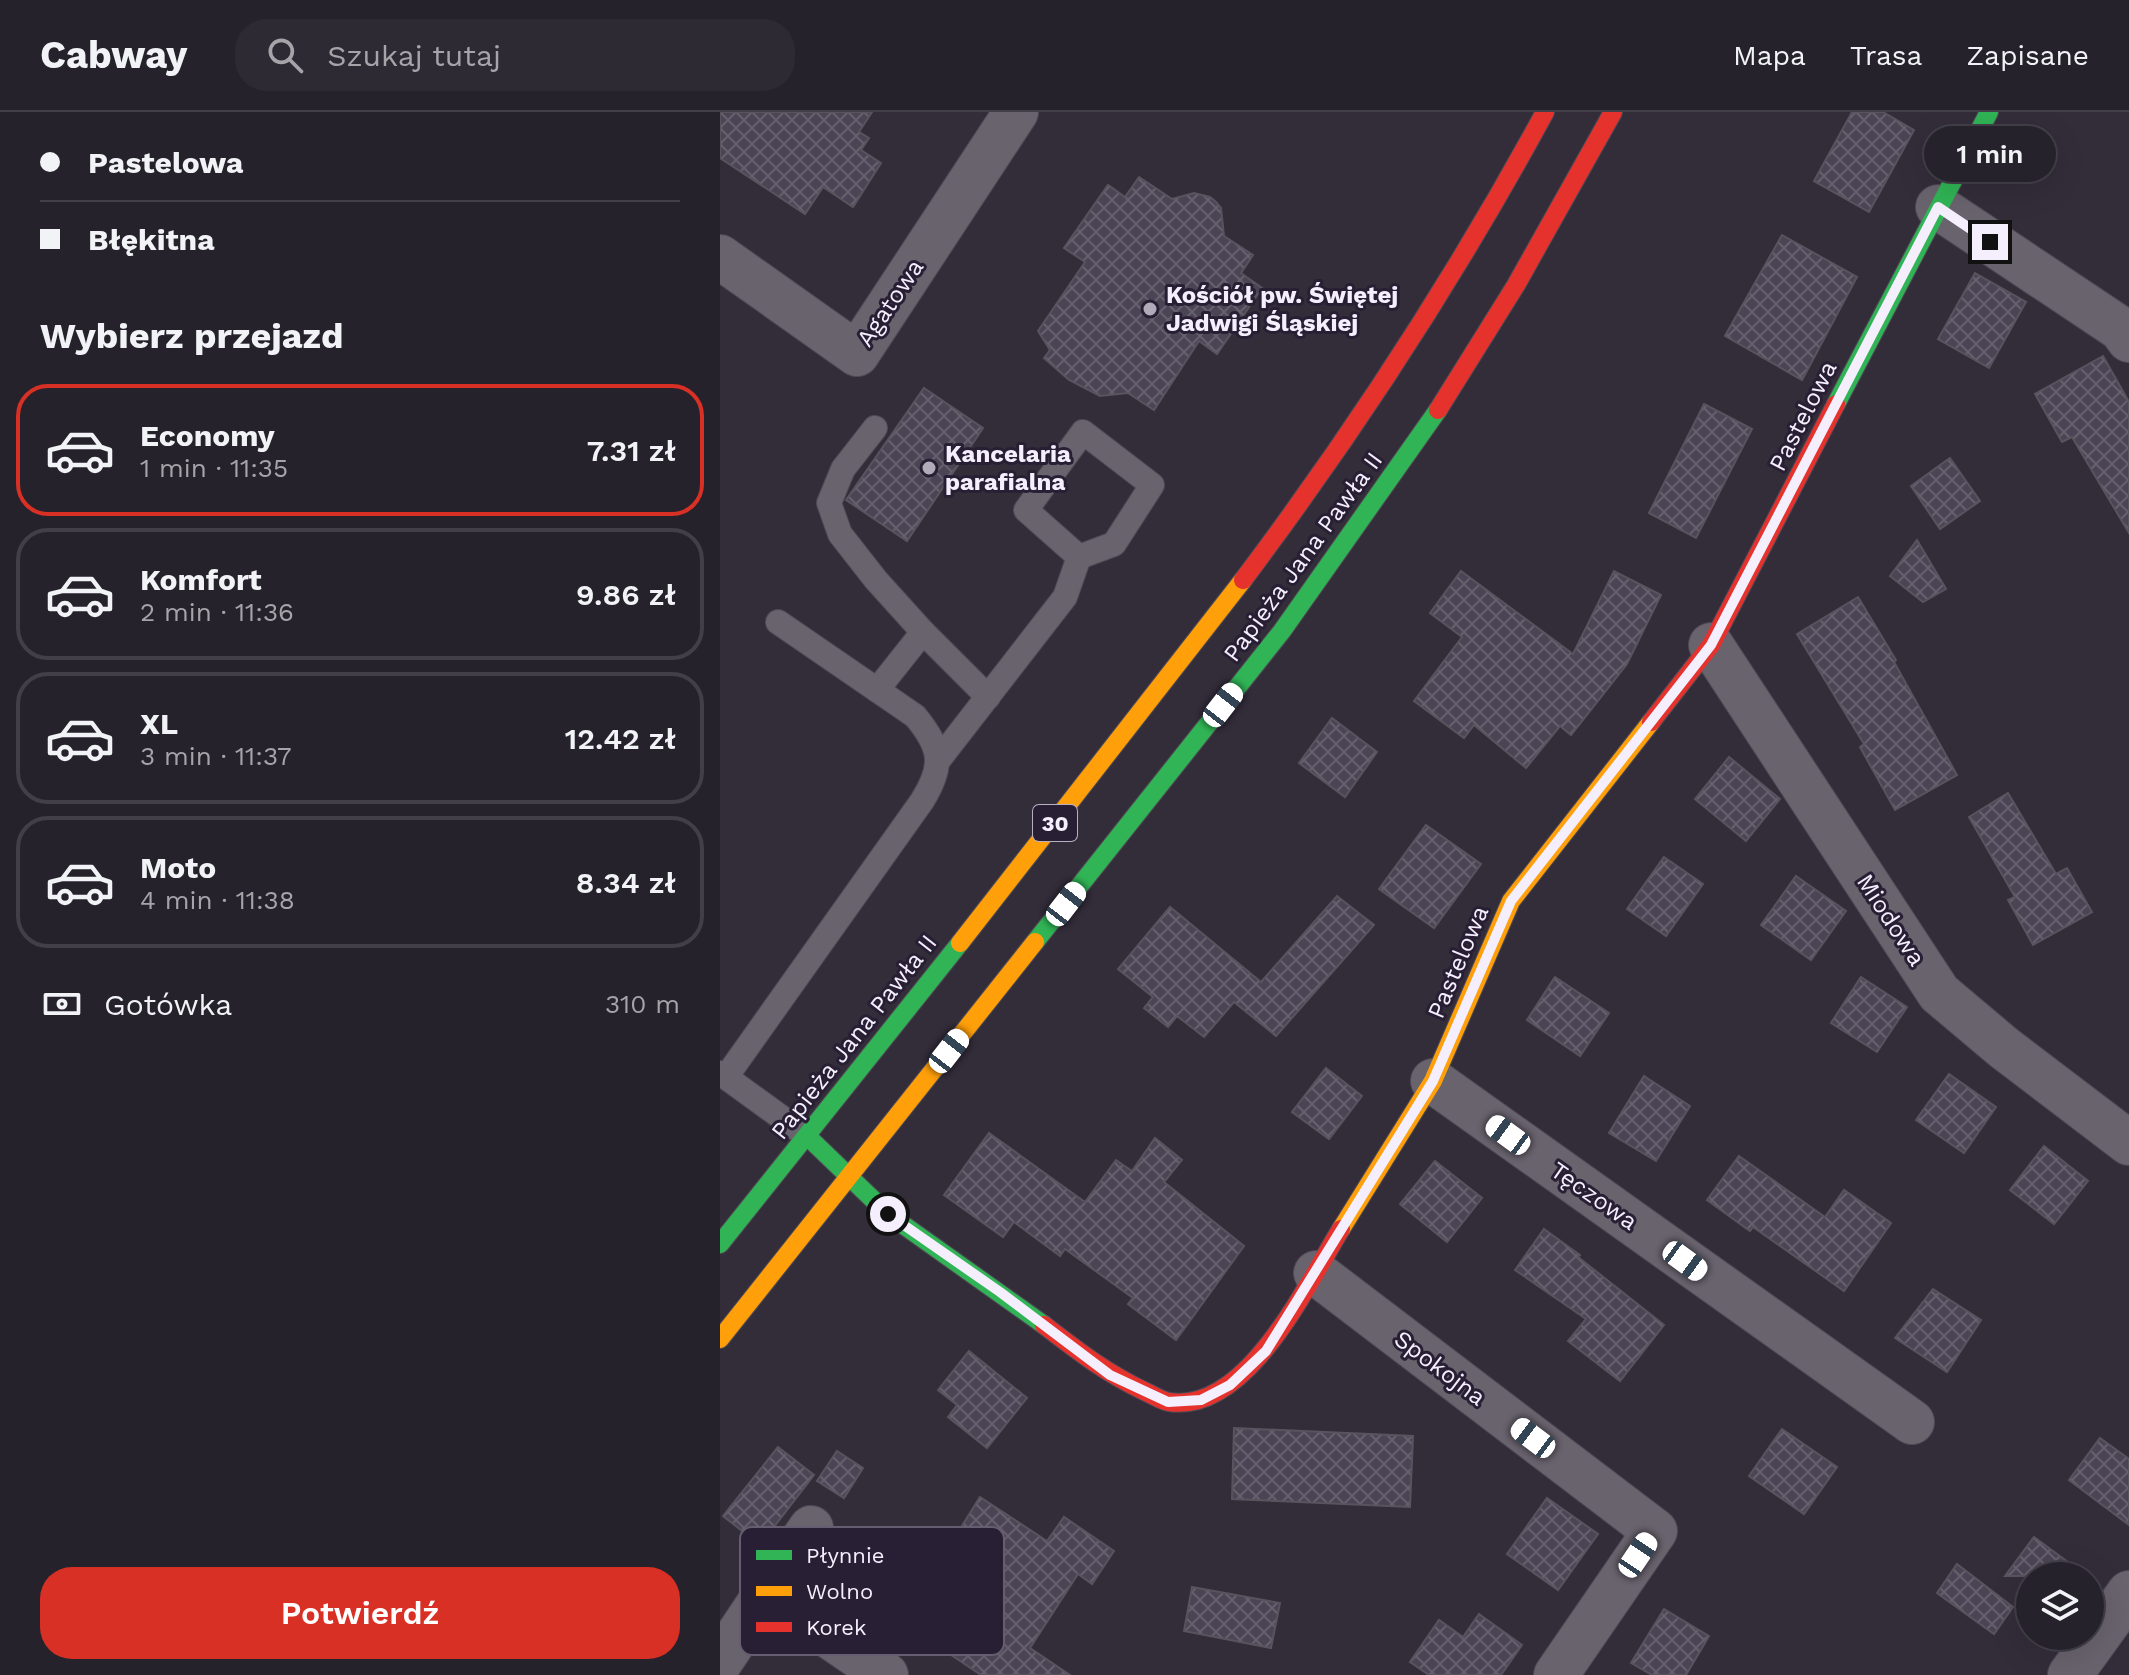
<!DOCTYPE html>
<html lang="pl">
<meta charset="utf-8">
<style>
:root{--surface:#26222c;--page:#2e2a34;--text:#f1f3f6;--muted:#a4a4a9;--line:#423f48;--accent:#d93025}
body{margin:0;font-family:"Work Sans",sans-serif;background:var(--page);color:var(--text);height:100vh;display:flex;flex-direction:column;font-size:30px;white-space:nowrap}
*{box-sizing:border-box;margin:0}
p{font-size:26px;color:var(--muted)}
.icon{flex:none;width:44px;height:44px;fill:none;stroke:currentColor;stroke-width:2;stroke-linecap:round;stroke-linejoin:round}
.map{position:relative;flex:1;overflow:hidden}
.details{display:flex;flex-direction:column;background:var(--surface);width:720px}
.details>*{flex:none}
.hud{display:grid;align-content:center;height:176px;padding:0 40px;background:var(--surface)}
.controls{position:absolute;left:1296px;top:1450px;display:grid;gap:16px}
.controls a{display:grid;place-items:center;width:88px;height:88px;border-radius:50%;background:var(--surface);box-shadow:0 8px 32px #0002,0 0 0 2px var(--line);font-size:40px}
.end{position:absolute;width:36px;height:36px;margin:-18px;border:10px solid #f4eefd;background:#111;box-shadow:0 0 0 4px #111}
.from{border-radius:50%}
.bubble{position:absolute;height:56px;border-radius:28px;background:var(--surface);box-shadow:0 8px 32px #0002,0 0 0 2px var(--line);font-size:26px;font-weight:600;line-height:56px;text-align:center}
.car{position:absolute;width:24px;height:48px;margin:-24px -12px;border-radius:10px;box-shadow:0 0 6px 2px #0007;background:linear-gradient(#fff 24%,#345 0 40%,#fff 0 76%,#345 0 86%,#fff 0)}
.hud b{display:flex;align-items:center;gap:28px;height:76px;font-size:30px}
.hud b+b{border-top:2px solid var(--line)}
.hud i{width:20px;height:20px;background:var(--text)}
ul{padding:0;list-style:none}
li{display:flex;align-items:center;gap:24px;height:132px;margin:0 16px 12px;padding:0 24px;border:4px solid var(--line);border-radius:32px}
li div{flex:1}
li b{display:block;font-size:30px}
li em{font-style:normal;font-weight:600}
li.current{border-color:var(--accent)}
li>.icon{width:72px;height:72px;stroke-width:1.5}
h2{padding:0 40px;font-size:36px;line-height:96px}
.pay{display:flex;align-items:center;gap:20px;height:88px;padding:0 40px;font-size:30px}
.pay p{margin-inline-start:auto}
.cta{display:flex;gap:16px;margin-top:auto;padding:16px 40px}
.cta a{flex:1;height:92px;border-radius:32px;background:var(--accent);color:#fff;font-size:32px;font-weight:600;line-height:92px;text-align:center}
header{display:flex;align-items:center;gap:48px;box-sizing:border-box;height:112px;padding:0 40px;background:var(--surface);border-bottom:2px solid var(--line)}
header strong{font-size:38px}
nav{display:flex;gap:44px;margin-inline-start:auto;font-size:28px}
.search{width:560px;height:72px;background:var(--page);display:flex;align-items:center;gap:20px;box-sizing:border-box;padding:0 28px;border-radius:32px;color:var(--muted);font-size:30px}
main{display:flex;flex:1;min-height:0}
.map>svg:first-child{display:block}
.building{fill:url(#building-cross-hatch);stroke:#58545e;stroke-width:2}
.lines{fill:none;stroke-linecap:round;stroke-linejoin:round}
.lane-casing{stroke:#4f4a55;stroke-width:26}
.street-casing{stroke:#4f4a55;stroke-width:46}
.fast-casing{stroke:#4f4a55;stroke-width:20}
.slow-casing{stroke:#4f4a55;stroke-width:20}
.jam-casing{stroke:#4f4a55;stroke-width:20}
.lane{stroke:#69636e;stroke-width:24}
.street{stroke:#69636e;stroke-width:44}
.fast{stroke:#30b455;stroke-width:18}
.slow{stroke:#ff9f0a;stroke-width:18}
.jam{stroke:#e5322d;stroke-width:18}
.route{stroke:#f4eefd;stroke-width:10}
.poi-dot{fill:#b0aab9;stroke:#291f34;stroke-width:3}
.labels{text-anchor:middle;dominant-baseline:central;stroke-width:6;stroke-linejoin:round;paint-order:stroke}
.shield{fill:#291f34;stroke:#b7b0c1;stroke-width:2}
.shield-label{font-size:22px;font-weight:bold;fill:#f4eefd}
.poi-label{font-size:24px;font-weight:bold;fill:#f4eefd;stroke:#291f34;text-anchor:start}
.street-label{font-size:24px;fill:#f4eefd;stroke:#291f34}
.key{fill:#291f34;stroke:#665d70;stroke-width:2}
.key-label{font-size:22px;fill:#f4eefd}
</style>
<header>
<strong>Cabway</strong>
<div class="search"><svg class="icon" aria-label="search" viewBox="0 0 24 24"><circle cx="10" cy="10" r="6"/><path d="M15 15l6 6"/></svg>Szukaj tutaj</div>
<nav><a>Mapa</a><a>Trasa</a><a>Zapisane</a></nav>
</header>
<main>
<section class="details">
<div class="hud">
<b><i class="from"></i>Pastelowa</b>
<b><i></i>Błękitna</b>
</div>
<h2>Wybierz przejazd</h2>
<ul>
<li class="current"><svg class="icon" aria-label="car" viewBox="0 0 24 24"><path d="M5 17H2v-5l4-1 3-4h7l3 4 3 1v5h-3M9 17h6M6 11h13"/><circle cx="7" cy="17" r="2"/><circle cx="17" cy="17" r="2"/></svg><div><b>Economy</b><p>1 min · 11:35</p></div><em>7.31 zł</em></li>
<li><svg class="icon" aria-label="car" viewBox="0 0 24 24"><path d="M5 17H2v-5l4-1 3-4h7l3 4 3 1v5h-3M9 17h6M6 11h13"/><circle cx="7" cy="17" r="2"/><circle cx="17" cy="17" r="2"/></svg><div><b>Komfort</b><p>2 min · 11:36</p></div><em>9.86 zł</em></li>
<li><svg class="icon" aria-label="car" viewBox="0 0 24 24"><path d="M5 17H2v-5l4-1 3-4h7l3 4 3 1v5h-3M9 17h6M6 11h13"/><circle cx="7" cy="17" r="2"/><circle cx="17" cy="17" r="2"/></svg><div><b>XL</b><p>3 min · 11:37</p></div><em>12.42 zł</em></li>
<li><svg class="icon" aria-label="car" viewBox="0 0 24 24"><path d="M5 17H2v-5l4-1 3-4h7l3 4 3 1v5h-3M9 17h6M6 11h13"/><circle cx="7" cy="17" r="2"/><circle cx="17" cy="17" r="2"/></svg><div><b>Moto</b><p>4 min · 11:38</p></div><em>8.34 zł</em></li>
</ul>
<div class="pay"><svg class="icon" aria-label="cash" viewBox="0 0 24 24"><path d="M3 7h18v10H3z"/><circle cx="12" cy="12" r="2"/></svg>Gotówka<p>310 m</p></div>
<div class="cta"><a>Potwierdź</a></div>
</section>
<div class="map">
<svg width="1409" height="1563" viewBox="0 0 1409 1563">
<defs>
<pattern id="building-cross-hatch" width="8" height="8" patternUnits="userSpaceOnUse" patternTransform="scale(2)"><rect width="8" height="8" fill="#4b4455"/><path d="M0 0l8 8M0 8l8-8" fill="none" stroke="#665f6e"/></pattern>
</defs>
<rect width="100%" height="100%" fill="#332d3a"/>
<g class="building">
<path d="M0 0H152L139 20 149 26 141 38 161 51 133 95 103 75 85 102 0 46Z"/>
<path d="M1132 0H1163L1194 18 1149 100 1094 69Z"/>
<path d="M419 65 452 87 474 81 490 85 496 90 501 96 504 124 533 143 521 161 542 176 497 242 479 229 434 298 408 281 380 284 349 268 324 246 330 238 318 219 365 150 344 136 388 73 405 85Z"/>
<path d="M1062 123 1137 165 1082 268 1005 224Z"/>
<path d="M1255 161 1306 190 1269 256 1218 227Z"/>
<path d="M1383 244 1409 290V421L1352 325 1342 330 1315 282Z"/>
<path d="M204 276 263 316 187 429 126 388Z"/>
<path d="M984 292 1032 317 976 426 929 401Z"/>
<path d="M1230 346 1260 389 1220 417 1191 374Z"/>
<path d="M1197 428 1226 477 1203 490 1170 464Z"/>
<path d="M741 459 853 542 894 459 941 483 907 552 851 623 840 614 806 656 754 613 744 626 694 589 742 525 710 501Z"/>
<path d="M1138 485 1176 548 1174 550 1237 663 1175 698 1140 635 1144 632 1077 522Z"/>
<path d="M612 606 657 640 625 685 579 651Z"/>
<path d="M1009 645 1060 687 1026 729 975 687Z"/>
<path d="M1288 681 1336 762 1347 756 1372 800 1313 833 1288 788 1295 785 1249 705Z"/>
<path d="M706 713 761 752 714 816 659 777Z"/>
<path d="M944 745 983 772 946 824 907 797Z"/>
<path d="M1076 764 1126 799 1091 848 1041 813Z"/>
<path d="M617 784 654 813 556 924 514 890 484 925 457 904 448 915 424 896 433 885 398 857 450 795 541 870Z"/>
<path d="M835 865 889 901 860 944 807 908Z"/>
<path d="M1141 865 1187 895 1157 940 1111 911Z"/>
<path d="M606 956 642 984 609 1027 572 1000Z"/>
<path d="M1229 962 1276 995 1244 1041 1196 1008Z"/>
<path d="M924 964 970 994 936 1049 889 1021Z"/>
<path d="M269 1021 365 1090 396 1048 412 1059 435 1026 462 1048 444 1070 524 1134 456 1228 408 1192 413 1186 345 1137 340 1144 294 1110 283 1125 224 1083Z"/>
<path d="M1324 1034 1368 1069 1334 1112 1290 1078Z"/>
<path d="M1019 1044 1105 1105 1124 1078 1171 1111 1124 1179 1033 1115 1030 1119 987 1088Z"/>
<path d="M715 1049 762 1086 727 1130 680 1092Z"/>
<path d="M824 1117 860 1143 858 1145 944 1213 900 1269 848 1229 866 1207 795 1158Z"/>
<path d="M1213 1177 1261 1208 1227 1260 1175 1226Z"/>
<path d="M249 1239 307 1286 267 1336 228 1305 237 1293 218 1278Z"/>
<path d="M514 1316 693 1324 690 1395 512 1387Z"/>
<path d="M1062 1317 1117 1355 1084 1402 1029 1364Z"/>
<path d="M1380 1326 1409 1347V1413L1349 1368Z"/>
<path d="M58 1335 94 1363 40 1433 3 1404Z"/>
<path d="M117 1339 143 1356 124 1386 97 1369Z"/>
<path d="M260 1385 327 1429 344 1405 394 1439 372 1472 358 1462 310 1536 350 1563H261L136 1479 172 1427 215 1457Z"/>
<path d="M827 1386 878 1422 838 1478 787 1442Z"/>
<path d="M1314 1425 1367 1464H1285Z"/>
<path d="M1237 1452 1293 1495 1274 1522 1217 1481Z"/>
<path d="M472 1475 560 1491 551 1536 464 1519Z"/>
<path d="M944 1497 989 1524 966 1563H932L911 1551Z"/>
<path d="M759 1502 802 1533 781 1563H709L690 1550 719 1508 743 1525Z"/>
</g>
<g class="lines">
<defs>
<g id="lane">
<path d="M155 316 123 357 109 391 120 422 156 468 203 520 157 578"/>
<path d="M203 520 268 585"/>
<path d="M217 650 345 485 359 445 394 432 432 373 363 320 306 398 359 445"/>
<path d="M0 961 87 1024"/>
<path d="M6 965 202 689C224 654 222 636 195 604L58 510"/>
</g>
<g id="street">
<path d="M1218 95 1401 217 1409 228"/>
<path d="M0 145 137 242 296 0"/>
<path d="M991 533 1219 881 1283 935 1409 1031"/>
<path d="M713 969 1192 1310"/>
<path d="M596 1161 935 1419 836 1563"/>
<path d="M46 1481 91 1416"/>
<path d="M0 1550 46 1481 166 1563"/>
<path d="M1350 1563 1409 1481"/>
</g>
<g id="fast">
<path d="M1116 292 1269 0"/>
<path d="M315 830 562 519 718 298"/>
<path d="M87 1024 168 1102 324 1213"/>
<path d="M0 1132 240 831"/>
</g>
<g id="slow">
<path d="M240 831 523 468"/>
<path d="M621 1117 713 969 791 789 931 610"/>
<path d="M0 1227 315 830"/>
</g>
<g id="jam">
<path d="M718 298 796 173 893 0"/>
<path d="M523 468C635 319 736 164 825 0"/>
<path d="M931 610 991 533 1116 292"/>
<path d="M324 1213C359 1240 386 1261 426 1280 433 1283 442 1289 449 1290 527 1302 587 1172 621 1117"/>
</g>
</defs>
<use href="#lane" class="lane-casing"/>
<use href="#street" class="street-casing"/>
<use href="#fast" class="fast-casing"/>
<use href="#slow" class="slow-casing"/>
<use href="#jam" class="jam-casing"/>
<use href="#lane" class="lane"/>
<use href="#street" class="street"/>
<use href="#fast" class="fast"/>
<use href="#slow" class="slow"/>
<use href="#jam" class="jam"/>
</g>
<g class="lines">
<path class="route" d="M168 1102 280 1180 390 1263 448 1290 481 1288 510 1273 546 1239 713 969 791 789 991 533 1218 95 1270 130"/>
</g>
<g class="poi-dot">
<circle cx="430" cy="197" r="8"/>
<circle cx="209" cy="356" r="8"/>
</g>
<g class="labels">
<rect class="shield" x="313" y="693" width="44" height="36" rx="6"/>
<g class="shield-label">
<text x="335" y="711">30</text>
</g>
<g class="poi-label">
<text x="446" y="183">Kościół pw. Świętej<tspan x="446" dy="28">Jadwigi Śląskiej</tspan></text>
<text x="225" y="342">Kancelaria<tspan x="225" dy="28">parafialna</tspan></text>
</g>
<g class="street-label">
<text transform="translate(170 191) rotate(-56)">Agatowa</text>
<text transform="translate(1083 304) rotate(-63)">Pastelowa</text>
<text transform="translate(583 445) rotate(-54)">Papieża Jana Pawła II</text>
<text transform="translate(1171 808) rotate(57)">Miodowa</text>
<text transform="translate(738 850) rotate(-67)">Pastelowa</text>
<text transform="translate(134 925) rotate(-52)">Papieża Jana Pawła II</text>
<text transform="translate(874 1084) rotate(35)">Tęczowa</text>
<text transform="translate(720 1256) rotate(37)">Spokojna</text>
</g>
</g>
<rect x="20" y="1415" width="264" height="128" rx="12" class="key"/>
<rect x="36" y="1438" width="36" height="10" fill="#30b455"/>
<rect x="36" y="1474" width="36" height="10" fill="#ff9f0a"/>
<rect x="36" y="1510" width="36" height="10" fill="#e5322d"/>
<g class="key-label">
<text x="86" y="1451">Płynnie</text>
<text x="86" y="1487">Wolno</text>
<text x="86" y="1523">Korek</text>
</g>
</svg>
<div class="controls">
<a><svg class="icon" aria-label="layers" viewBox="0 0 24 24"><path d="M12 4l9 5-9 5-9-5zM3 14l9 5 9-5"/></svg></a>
</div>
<i class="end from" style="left:168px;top:1102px"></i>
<i class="end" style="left:1270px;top:130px"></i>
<div class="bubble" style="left:1204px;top:14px;width:132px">1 min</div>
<i class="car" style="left:503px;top:593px;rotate:38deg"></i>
<i class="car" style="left:346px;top:792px;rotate:38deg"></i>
<i class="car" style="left:229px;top:939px;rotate:38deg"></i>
<i class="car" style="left:788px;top:1023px;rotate:306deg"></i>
<i class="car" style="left:965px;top:1149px;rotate:126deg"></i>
<i class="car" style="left:813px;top:1326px;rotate:307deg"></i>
<i class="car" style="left:918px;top:1443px;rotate:34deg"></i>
</div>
</main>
